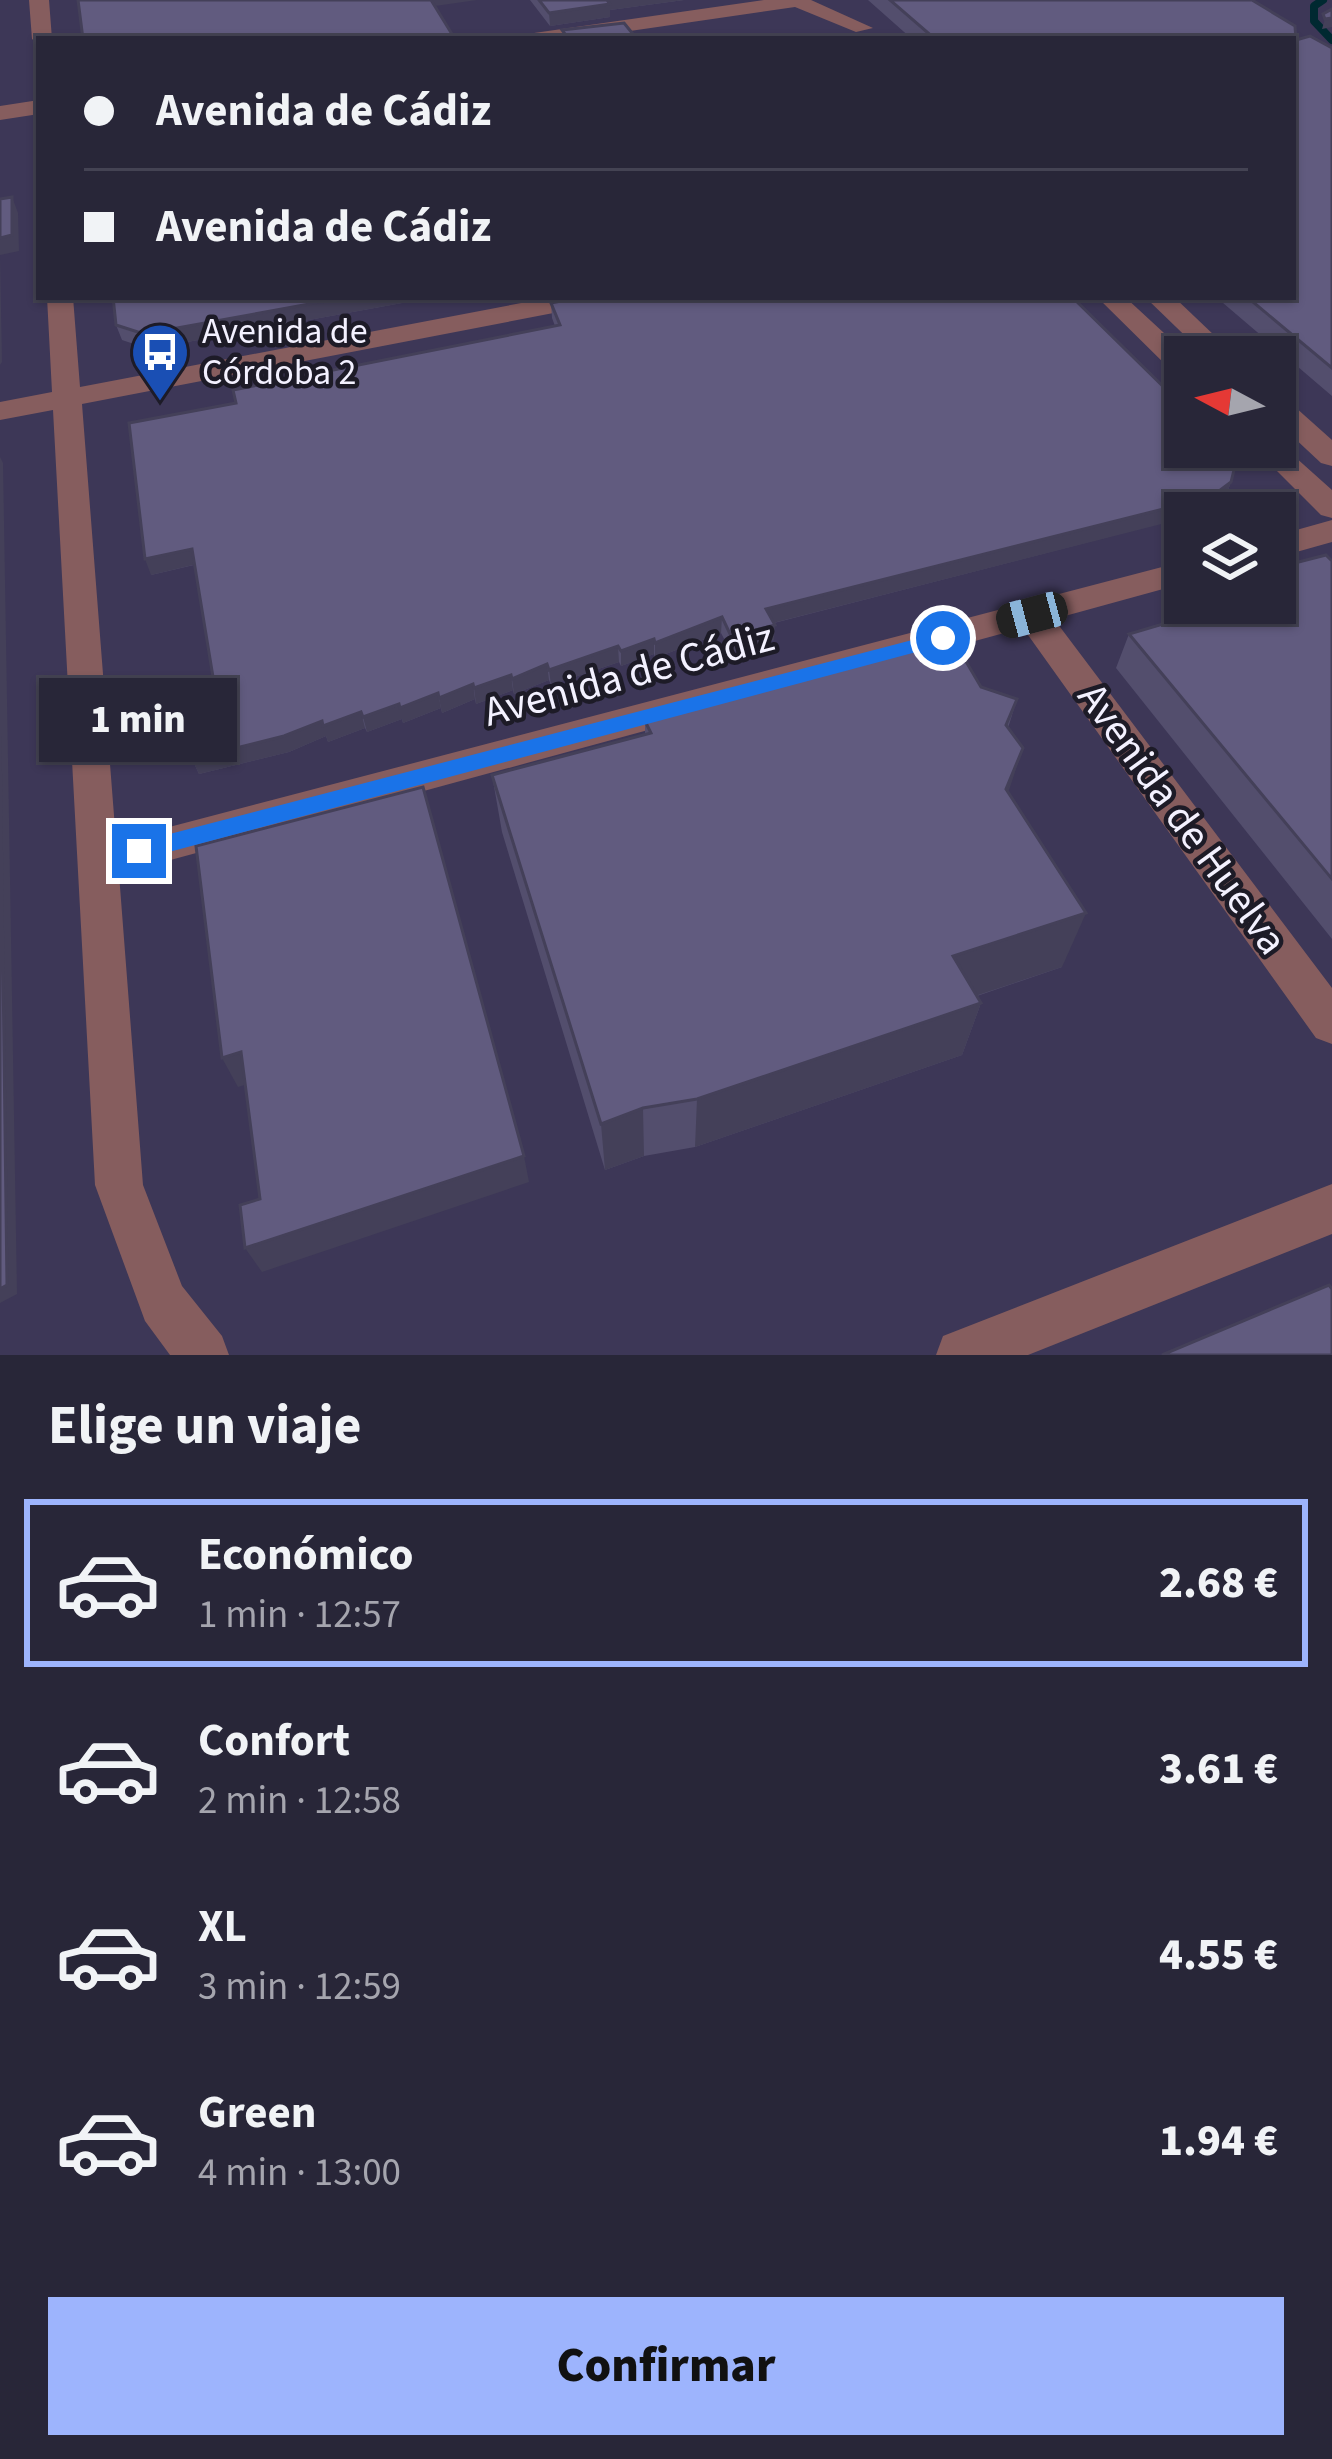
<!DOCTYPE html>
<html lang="es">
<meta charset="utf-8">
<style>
:root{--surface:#282638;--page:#302e40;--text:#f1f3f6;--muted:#a5a5ae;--line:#444353;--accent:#9db4fd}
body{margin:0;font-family:"Source Sans 3",sans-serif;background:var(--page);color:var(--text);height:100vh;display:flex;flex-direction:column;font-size:45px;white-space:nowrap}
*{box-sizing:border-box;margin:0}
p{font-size:39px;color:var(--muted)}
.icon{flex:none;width:66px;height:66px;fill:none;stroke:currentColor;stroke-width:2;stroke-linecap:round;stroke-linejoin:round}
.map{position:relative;height:1355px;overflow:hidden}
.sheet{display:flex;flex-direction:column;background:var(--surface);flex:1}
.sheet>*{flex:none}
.top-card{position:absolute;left:36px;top:36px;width:1260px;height:264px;border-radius:0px;box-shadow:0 3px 9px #0004,0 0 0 3px var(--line);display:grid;align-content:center;height:264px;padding:0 48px;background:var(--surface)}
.needle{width:78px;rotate:277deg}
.tools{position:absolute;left:1164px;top:336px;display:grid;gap:24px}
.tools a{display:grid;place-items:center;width:132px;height:132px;border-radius:0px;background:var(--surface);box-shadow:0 3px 9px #0004,0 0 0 3px var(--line);font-size:60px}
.end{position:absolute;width:54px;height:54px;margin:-27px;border:15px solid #1a73e8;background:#fff;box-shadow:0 0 0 6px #fff}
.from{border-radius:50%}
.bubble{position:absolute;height:84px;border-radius:0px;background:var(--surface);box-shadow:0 3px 9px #0004,0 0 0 3px var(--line);font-size:39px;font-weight:800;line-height:84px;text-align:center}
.car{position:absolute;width:36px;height:72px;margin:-36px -18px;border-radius:15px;box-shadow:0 0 9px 3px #0007;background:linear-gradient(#222 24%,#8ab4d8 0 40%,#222 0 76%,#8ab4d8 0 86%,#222 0)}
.top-card b{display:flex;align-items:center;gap:42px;height:114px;font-size:45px}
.top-card b+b{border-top:3px solid var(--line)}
.top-card i{width:30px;height:30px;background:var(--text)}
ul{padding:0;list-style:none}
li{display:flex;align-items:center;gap:36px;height:168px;margin:0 24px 18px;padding:0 24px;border:6px solid transparent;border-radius:0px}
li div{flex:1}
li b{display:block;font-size:45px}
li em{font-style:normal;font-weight:800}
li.selected{border-color:var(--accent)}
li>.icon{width:108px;height:108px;stroke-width:1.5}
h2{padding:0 48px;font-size:54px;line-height:144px}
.primary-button{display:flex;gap:24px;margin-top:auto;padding:24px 48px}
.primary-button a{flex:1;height:138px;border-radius:0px;background:var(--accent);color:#111;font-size:48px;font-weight:800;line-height:138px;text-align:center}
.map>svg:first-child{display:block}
.built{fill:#3d3757;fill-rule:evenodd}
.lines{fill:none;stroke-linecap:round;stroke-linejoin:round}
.stream{stroke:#002931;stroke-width:8}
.minor{fill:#865d5e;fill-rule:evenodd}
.wall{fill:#534e6d}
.shaded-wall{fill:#444059}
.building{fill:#615b7f;stroke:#444059;stroke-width:3}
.route{fill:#1a73e8}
.labels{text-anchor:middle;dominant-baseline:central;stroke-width:9;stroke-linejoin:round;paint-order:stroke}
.far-poi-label{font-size:36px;fill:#f3f1ff;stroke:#1d1b27;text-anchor:start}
.street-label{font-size:42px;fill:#f3f1ff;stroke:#1d1b27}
</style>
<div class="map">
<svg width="1332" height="1355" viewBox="0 0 1332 1355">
<rect width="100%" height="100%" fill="#36324b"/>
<path class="built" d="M0 0H1332V1355H0ZM39 39H1293V297H39ZM1185 357H1275V447H1185ZM1185 513H1275V603H1185Z"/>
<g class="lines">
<path class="stream" d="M1323 0 1314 6V21L1332 40"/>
<g class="minor">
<path d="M29 0H49L52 39H39V44L32 39Z"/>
<path d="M764 0H811L873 28 856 32 795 7 575 39H524L534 33Z"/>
<path d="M39 100V114L0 120V106Z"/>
<path d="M47 297H73L80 387 553 297H608L595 305 82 404 116 841 1185 561V583L1054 619 1332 988V1044L1316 1038 1023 628 119 874 143 1185 182 1286 222 1336 229 1355H170L145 1321 95 1185 53 410 0 420V402L52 392Z"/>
<path d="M1097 297H1125L1190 357H1185V376L1175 374Z"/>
<path d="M1145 297H1174L1237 357H1207Z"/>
<path d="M1275 395 1285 398 1332 440V466L1321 463 1275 420Z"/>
<path d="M1275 439 1332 490V518L1321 515 1253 447H1275Z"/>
<path d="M1332 520V542L1275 558V536Z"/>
<path d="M1332 1184V1234L1028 1355H936L943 1336Z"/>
</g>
</g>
<g class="wall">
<path d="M530 0H684L610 10V17L550 26Z"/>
<path d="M868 0H1252L1296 40 1332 48V396L1216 297H1293V39H912Z"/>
<path d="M435 297 149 349 122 340 116 325Z"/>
<path d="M551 303 1231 482 1225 498 1205 512 774 623V640L731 652 721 633 655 658 654 654 621 666 619 662 551 685 549 680 514 694 513 690 476 704 475 699 442 713 441 708 403 723 402 719 367 732 365 728 328 742 326 736 289 752 199 774 192 759 214 683 194 565 151 575 236 403 555 326 552 318Z"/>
<path d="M1332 561V939L1116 668 1129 634 1178 620 1185 602 1275 603Z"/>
<path d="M981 687 1017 699 1008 728V793L1062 967 977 996 981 1003 962 1055 695 1147 644 1156 605 1170 502 832 492 775 645 734V721Z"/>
</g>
<g class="shaded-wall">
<path d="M428 0H477L428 7Z"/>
<path d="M605 0H684L610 10V17L550 26 549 13Z"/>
<path d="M1332 18V27L1322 29 1325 19Z"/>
<path d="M12 197 18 213 19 251 0 255 2 362 0 365V238Z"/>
<path d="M348 297H435L149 349 144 334Z"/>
<path d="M0 457 3 463 17 1294 0 1303Z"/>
<path d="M1231 482 1225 498 1205 512 1185 513V518L765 625 766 609Z"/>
<path d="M192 549 197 564 151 575 145 559Z"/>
<path d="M722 617 721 633 655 658V643Z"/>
<path d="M775 625 774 640 731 652V636Z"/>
<path d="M654 639V654L621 666V651Z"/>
<path d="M618 646 619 662 551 685 549 670Z"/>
<path d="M547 664 549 680 514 694 512 679Z"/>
<path d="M511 675 513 690 476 704 474 688Z"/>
<path d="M473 684 475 699 442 713 439 698Z"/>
<path d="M438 693 441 708 403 723 402 719 367 732 363 717Z"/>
<path d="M361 712 365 728 328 742 326 736 289 752 199 774 192 759 322 721Z"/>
<path d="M1023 748 1004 805 1006 789Z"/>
<path d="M1086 913 1062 967 936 1009 953 956Z"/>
<path d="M981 1003 962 1055 695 1147 697 1099Z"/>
<path d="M241 1052 257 1081 238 1087 222 1058Z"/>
<path d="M643 1108 644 1156 605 1170 601 1124Z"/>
<path d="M524 1156 529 1182 262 1272 245 1248Z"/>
</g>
<g class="building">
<path d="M78 0H431L455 39H83Z"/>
<path d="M539 0H607L610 4 549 13Z"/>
<path d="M890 0H1252L1295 26 1296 40 1310 36 1332 48V368L1247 297H1293V156L1295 155 1293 154V39H935Z"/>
<path d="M1332 9V18L1325 19 1323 14Z"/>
<path d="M624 23 637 39H561L568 38 562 30Z"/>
<path d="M12 197V235L0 238V199Z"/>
<path d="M113 297H348L144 334 116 325Z"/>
<path d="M581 297H1072L1185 408V447L1226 448 1235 466 1231 482 1211 497 766 609 775 625 731 636 722 617 655 643 654 639 621 651 618 646 549 670 547 664 512 679 511 675 474 688 473 684 439 698 438 693 400 708 399 704 363 717 361 712 323 726 322 721 284 736 192 759 184 690 214 683 192 549 145 559 129 423 236 403 233 390 560 325 551 303Z"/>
<path d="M1326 555 1332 561V879L1129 634 1207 611 1200 603H1275V568Z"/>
<path d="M951 636 981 687 1017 699 1006 725 1023 748 1006 789 1086 913 953 956 981 1003 697 1099 643 1108 601 1124 492 775 651 733 645 721Z"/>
<path d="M0 733 7 1285 0 1289Z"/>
<path d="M423 787 524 1156 245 1248 240 1205 260 1199 241 1052 222 1058 196 846Z"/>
<path d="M1329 1285 1332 1289V1355H1162Z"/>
</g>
<path class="route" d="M943 632 950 634V643L139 860 128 851 139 842Z"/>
<defs>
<symbol id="bus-pin" viewBox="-11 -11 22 30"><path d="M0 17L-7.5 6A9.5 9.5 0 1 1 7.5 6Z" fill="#1a4fb4" stroke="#1d1b27"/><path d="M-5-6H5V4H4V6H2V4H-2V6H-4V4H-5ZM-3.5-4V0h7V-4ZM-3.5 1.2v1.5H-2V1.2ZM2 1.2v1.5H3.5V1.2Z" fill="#fff"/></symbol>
</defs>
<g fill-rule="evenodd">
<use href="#bus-pin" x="127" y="319" width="66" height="90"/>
</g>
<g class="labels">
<g class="far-poi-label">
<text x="202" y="331">Avenida de<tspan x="202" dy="41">Córdoba 2</tspan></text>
</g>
<g class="street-label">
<text transform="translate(629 675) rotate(-15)">Avenida de Cádiz</text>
<text transform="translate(1182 819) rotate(54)">Avenida de Huelva</text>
</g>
</g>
</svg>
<div class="tools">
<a><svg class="needle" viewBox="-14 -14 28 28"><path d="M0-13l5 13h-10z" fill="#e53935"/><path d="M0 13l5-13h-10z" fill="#a5a5ae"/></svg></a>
<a><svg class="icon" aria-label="layers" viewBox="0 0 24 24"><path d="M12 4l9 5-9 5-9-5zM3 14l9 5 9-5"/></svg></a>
</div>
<i class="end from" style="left:943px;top:638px"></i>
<i class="end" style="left:139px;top:851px"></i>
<div class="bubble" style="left:39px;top:678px;width:198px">1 min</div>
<i class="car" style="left:1032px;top:615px;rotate:255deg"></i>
<div class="top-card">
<b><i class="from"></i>Avenida de Cádiz</b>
<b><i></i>Avenida de Cádiz</b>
</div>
</div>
<section class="sheet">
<h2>Elige un viaje</h2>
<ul>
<li class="selected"><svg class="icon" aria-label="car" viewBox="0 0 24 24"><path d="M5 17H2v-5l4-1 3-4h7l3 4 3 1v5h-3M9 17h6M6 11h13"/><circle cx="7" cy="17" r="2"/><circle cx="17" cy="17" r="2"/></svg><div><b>Económico</b><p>1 min · 12:57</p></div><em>2.68 €</em></li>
<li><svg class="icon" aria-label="car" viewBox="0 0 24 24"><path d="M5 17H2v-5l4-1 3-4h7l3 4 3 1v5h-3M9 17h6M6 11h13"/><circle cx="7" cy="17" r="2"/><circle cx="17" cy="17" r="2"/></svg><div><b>Confort</b><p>2 min · 12:58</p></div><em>3.61 €</em></li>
<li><svg class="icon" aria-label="car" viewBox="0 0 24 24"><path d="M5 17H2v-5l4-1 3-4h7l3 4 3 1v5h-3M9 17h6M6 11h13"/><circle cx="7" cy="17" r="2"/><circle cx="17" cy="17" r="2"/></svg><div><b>XL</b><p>3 min · 12:59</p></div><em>4.55 €</em></li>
<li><svg class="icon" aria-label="car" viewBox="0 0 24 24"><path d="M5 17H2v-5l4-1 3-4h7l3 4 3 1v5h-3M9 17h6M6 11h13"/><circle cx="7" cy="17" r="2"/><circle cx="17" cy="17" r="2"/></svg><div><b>Green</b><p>4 min · 13:00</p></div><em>1.94 €</em></li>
</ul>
<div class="primary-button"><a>Confirmar</a></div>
</section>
